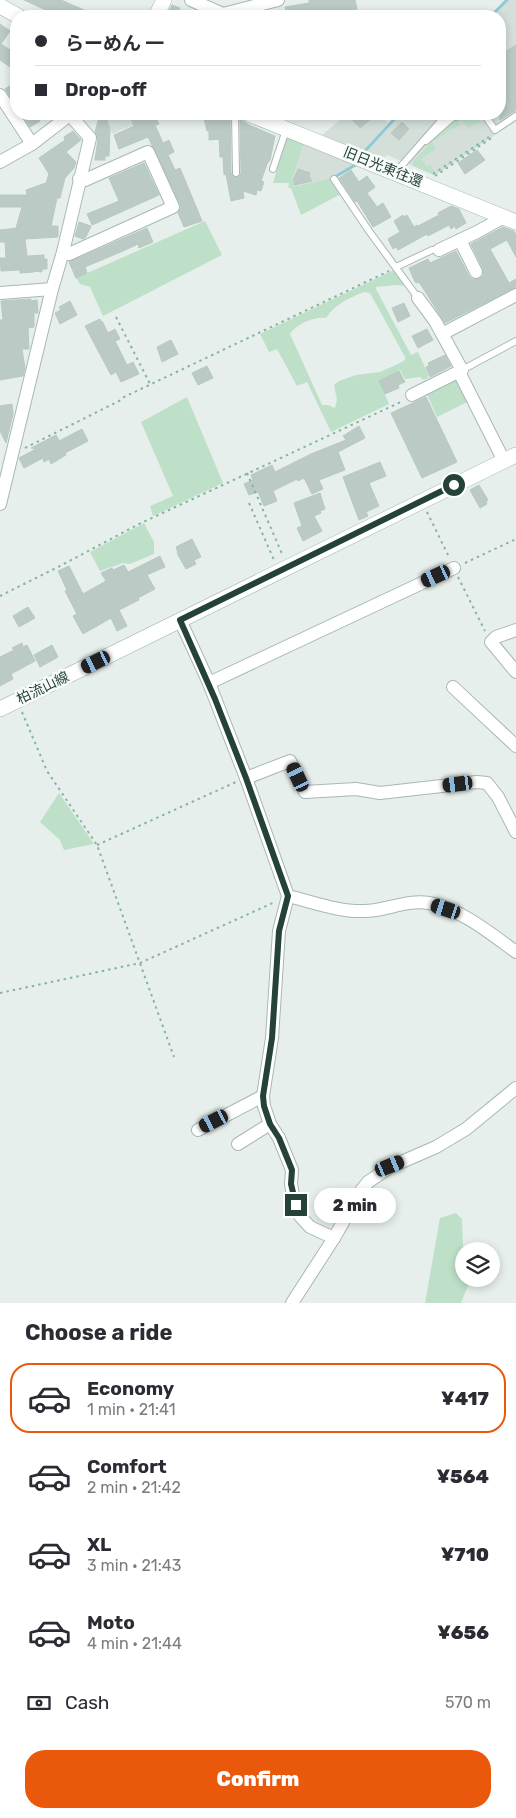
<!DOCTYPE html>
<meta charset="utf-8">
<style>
:root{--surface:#fff;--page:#f7f7f7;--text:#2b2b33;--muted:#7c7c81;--line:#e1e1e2;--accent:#ea580c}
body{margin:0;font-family:Rubik,"Noto Sans JP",sans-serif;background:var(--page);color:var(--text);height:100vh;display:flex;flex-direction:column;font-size:19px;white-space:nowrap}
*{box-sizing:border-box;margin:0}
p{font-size:16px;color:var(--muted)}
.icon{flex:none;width:28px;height:28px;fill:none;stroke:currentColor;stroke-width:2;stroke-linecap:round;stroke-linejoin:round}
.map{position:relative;height:1303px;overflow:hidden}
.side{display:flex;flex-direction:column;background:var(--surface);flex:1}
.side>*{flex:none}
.banner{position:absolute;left:10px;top:10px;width:496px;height:110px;border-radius:20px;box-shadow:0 2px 8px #0003;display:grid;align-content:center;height:110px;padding:0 25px;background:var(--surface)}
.buttons{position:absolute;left:455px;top:1242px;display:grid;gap:10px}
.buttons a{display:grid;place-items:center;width:45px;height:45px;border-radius:50%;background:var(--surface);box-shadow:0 2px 8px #0003;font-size:25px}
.end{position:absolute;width:22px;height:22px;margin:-11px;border:6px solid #24423a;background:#fff;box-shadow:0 0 0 2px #fff}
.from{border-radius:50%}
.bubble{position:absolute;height:35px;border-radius:18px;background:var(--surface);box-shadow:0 2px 8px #0003;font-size:16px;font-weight:800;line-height:35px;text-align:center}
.car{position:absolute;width:15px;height:30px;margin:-15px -8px;border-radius:6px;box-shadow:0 0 4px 1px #0007;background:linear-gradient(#222 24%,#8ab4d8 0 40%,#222 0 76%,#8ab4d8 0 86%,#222 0)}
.banner b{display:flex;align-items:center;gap:18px;height:48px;font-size:19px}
.banner b+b{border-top:1px solid var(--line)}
.banner i{width:12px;height:12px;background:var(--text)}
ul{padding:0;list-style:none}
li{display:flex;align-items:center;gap:15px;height:70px;margin:0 10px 8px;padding:0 15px;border:2px solid transparent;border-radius:20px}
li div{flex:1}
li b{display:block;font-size:19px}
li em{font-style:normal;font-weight:800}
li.current{border-color:var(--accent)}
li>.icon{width:45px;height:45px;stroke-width:1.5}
h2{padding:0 25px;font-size:22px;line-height:60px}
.pay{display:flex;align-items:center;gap:12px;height:55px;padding:0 25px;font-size:19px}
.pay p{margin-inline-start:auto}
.cta{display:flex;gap:10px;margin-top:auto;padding:10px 25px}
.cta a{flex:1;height:58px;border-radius:20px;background:var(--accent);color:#fff;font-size:20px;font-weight:800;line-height:58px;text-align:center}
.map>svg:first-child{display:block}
.built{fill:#d4dfda}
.green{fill:#bfe0c8;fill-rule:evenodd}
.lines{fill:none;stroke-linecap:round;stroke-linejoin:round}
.stream{stroke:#8ec9d4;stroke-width:3}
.building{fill:#bbcac4;stroke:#b8c9c2}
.lane-casing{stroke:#a8b8b2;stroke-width:8}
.street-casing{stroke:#a8b8b2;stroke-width:14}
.secondary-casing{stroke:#a4bbb3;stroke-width:16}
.path{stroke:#86b3a5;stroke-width:2;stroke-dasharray:2.5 4;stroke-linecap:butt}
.lane{stroke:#fff;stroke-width:6}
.street{stroke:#fff;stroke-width:12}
.secondary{stroke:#fff;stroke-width:15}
.route{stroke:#24423a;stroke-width:6}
.labels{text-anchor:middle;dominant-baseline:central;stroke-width:5;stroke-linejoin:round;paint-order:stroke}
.street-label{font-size:14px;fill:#24423a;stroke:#f7fbf9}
</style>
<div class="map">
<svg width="516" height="1303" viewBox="0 0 516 1303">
<rect width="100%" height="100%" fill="#e6efeb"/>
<g class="built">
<path d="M509 0H516V121L435 175 387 155 382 160 365 153 401 114H500V16H493Z"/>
<path d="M106 114H158L112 134Z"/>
<path d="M347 114H380L388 123 362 152 322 135Z"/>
<path d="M304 143 355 164 332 178 293 187 292 181Z"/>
</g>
<g class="green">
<path d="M473 115 479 116 481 120 468 128 462 120 458 123 459 125 432 142 436 149 421 159 427 167 430 165 435 172 432 174 413 166V162L450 122C458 118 465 118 473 115Z"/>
<path d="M289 136 304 143 292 181 295 182 293 187 332 178 343 193 301 215 291 188H288L289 183H273L286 139Z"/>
<path d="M205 221 222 255 103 316 90 287 80 284 76 278Z"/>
<path d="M394 270 407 286 396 285 376 287V289L411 355 418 352 428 374V378L423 380 420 377 405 379 400 370 379 381 389 404 331 432 307 382 297 386 277 349 269 352 260 334ZM364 292 370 293 405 357V360L400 363 380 372 356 375 339 381 334 385 337 400 335 408 328 405H322L290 334C296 324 315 316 326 318 335 304 349 298 364 292Z"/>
<path d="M454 378 459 380 469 401 437 417 426 392Z"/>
<path d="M187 397 223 483 153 516 150 506 173 496 141 422Z"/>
<path d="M144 523 154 542V554L130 564 123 563 100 571 90 552Z"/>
<path d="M59 793 94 844 64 850 60 840 40 822Z"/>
<path d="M456 1213 462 1219 464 1279H470V1281L461 1303H425L440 1218Z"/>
</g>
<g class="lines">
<g class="stream">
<path d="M491 16 507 0"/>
<path d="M364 152 399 114"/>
<path d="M333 178 357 164"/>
</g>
</g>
<g class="building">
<path d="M24 0H61L98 16H59Z"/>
<path d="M309 0H355L357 9 327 16H287L285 7 309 3Z"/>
<path d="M172 5 180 8 179 10 195 16H167Z"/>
<path d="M0 24 10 31 1 44 16 54V71L0 60Z"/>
<path d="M516 45V110L500 120V55Z"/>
<path d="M16 82V105L5 89Z"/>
<path d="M22 114H35L40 121 30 127Z"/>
<path d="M100 114H105L110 129 109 156H105V160H95L98 139 95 132Z"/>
<path d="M129 114H154L159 124 155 125 163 143 169 140 174 152 168 155 175 170 180 168 202 221 184 227 178 213 181 208 180 204 148 137 119 149 114 135 134 126Z"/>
<path d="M203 114H230L231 173 234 178 239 177 241 173 240 119 249 125 275 136 270 160 267 164 261 181 264 182 261 191 257 190 256 195 243 191 244 198 231 201 226 174 224 175 223 157H220L219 139 209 140V131H207Z"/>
<path d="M347 114H377L360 128Z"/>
<path d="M402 122 409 129 399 140 391 133Z"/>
<path d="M73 131 81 140 66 152 76 162 74 168 65 178 60 198H57L51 226H58V237L25 239 27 256 44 255V259H47V269H42V272L34 271V272L20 273V270L1 271 0 258H6L5 242H0V230L16 228 22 207H0V195H27L26 190 46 183 49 174 39 158 65 140 64 137Z"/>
<path d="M477 150 485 160 465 174 458 163Z"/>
<path d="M144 163 159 195 92 225 87 214 119 201 109 178Z"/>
<path d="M298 169 310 173 309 176 312 181 294 185 295 181H293Z"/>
<path d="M351 170 359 182 367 176 375 187 367 193 377 207 383 203 391 217 373 227 357 201 355 202 339 178Z"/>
<path d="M451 206 459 209 466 223 456 229 455 226 451 229 449 225 428 236 427 234 398 250 396 247 393 249 388 239 400 232 394 221 403 215 404 217 407 215 414 227 417 225 418 226 439 215 438 213Z"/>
<path d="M79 222 91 226 86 237 83 239 75 236Z"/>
<path d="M503 227 514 231 516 235V257L507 240 490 249 509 283 516 279V287L445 323 419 282 417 283 415 282 409 268 428 259 430 263 456 251 469 276 472 279H479L483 276V269L471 244Z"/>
<path d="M147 228 153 242 139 248 138 244 123 251 85 267 87 273 76 278 69 262Z"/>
<path d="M31 299V301L37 300 38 311V313H34V327L28 328 29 349H22L25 368 23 376 0 380V320H3L1 301Z"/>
<path d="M70 301 77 315 60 324 55 313 61 310 59 307Z"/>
<path d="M404 303 410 316 398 322 392 308Z"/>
<path d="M100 319 101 322 102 321 108 333 115 329 120 339 115 341 127 365 133 362 139 374 121 382 116 372 111 375 85 326Z"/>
<path d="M427 329 433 340 418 348 412 336Z"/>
<path d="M171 340 178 354 162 362 157 347Z"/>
<path d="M445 355 451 366 430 377 426 367 429 366 428 363Z"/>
<path d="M207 366 213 378 198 385 192 373Z"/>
<path d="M399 371 405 382 398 385 399 388 385 394 379 381Z"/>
<path d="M426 397 457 462 422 478 391 413Z"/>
<path d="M12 404 13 414 6 443 0 431V406Z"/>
<path d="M359 426 365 438 338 452 345 470 319 480 323 489 312 494 304 478 298 481 297 479 273 491 277 501 264 506 258 492 249 495 244 484 253 480 251 475 272 465 275 472 311 454 346 440 343 436Z"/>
<path d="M82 429 88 441 65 453 66 455 51 464 49 459 44 462 43 458 24 468 19 458 36 449 31 448 56 435 59 441Z"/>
<path d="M380 462 386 476 369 483 379 506 366 512 368 516 359 520 343 477Z"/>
<path d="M479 485 488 500 486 501 487 504 480 508 470 490Z"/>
<path d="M320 493 325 509 320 511 321 513 314 516 322 531 303 541 297 528 302 526 294 503Z"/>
<path d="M192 539 201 557 194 560 196 564 186 569 177 553H178L176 547Z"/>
<path d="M160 556 165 567 147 575 155 589 138 598 139 600 119 610 127 626 117 631 111 618 83 634 73 616 77 614 65 591 67 590 58 571 69 566 83 594 106 581 101 573 112 568 113 570 124 565 128 572Z"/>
<path d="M28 607 35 618 19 627 13 616Z"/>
<path d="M22 643 23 647 27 645 35 661 11 674 13 679 0 686V657L14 650 12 648Z"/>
<path d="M52 645 58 657 40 667 34 655Z"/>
</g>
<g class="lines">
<defs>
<g id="lane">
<path d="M235 114 236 173"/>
<path d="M484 114 495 130 516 116"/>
<path d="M426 141 452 118 465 114"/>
<path d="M273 169 286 130"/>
<path d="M396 172 447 114"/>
<path d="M334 179 369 231 418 298"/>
<path d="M396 267 432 250H439"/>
<path d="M462 370 516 341"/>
</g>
<g id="street">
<path d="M191 0 223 14 278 0"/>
<path d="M0 95 32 144"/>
<path d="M0 162 32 144 71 114"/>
<path d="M460 240 476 272"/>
<path d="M439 250 477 232 504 217"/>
<path d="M63 252 69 254 173 207 148 152 85 180 79 179"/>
<path d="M0 293 52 289"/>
<path d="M442 334 516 295"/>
<path d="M459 372 504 461"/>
<path d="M412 395 462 370 435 321 418 298"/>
<path d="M0 504 52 289 63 252 90 138 70 115"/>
<path d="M180 620 209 683 246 778 288 896 279 931 272 1038 263 1096 264 1106 270 1124 279 1138 292 1170 291 1184 293 1195 300 1216 310 1227 334 1238 360 1192 368 1182 390 1167 436 1147 466 1129 516 1088"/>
<path d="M516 630 496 637 491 642 516 672"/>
<path d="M209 683 454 568"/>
<path d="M453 687 516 746"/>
<path d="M246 778 290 761 305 792 356 789 380 793 477 782 487 783 498 797 516 832"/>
<path d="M288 896C313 902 339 912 364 911 386 911 407 899 429 903 461 909 490 933 516 952"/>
<path d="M198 1130 263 1096"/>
<path d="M238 1144 270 1124"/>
<path d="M292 1303 334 1238"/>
</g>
<g id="secondary">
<path d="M0 6 18 16"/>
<path d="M156 16 164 0"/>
<path d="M249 114 516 222"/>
<path d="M0 709 516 455"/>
</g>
</defs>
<use href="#lane" class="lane-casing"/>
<use href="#street" class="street-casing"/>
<use href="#secondary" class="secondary-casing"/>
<g class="path">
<path d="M433 174 489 137"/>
<path d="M435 176 493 137"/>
<path d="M116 317 150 384"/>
<path d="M25 448 121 400 124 397 389 271"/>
<path d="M247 473 283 556"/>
<path d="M249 503 274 560"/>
<path d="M427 512 449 557"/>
<path d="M465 563 516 539"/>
<path d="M458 577 485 631"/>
<path d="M0 596 60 566 139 524 403 401"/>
<path d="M22 712 47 771 97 845 174 1057"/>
<path d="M97 845 236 782"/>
<path d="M0 993 140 963 275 902"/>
</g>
<use href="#lane" class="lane"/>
<use href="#street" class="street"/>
<use href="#secondary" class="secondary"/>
</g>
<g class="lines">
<path class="route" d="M296 1205 291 1184 292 1170 279 1138 270 1124 264 1106 263 1096 272 1038 279 931 288 896 246 778 215 699 180 620 454 485"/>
</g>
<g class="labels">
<g class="street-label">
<text transform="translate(383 167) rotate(22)">旧日光東往還</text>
<text transform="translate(43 688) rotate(-26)">柏流山線</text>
</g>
</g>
</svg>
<div class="buttons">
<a><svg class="icon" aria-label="layers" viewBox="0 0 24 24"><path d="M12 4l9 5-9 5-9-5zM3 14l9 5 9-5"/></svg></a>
</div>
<i class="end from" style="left:454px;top:485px"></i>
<i class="end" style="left:296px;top:1205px"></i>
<div class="bubble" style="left:314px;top:1188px;width:82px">2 min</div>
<i class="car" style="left:436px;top:576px;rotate:245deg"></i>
<i class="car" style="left:96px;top:662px;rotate:244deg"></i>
<i class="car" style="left:298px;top:777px;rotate:335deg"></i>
<i class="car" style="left:458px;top:784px;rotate:263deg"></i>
<i class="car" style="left:446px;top:909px;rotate:288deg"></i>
<i class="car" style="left:214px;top:1121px;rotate:243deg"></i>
<i class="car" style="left:390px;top:1166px;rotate:68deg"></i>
<div class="banner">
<b><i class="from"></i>らーめん 一</b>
<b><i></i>Drop-off</b>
</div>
</div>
<section class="side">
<h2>Choose a ride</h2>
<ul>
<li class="current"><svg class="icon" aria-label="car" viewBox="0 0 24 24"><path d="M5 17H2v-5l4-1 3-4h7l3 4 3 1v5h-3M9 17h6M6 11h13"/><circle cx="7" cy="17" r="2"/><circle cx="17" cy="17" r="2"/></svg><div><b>Economy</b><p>1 min · 21:41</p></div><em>¥417</em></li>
<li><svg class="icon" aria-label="car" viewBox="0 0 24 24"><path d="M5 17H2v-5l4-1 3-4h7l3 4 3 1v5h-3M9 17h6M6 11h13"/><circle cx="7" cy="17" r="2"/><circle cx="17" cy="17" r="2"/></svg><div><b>Comfort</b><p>2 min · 21:42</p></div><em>¥564</em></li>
<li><svg class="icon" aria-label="car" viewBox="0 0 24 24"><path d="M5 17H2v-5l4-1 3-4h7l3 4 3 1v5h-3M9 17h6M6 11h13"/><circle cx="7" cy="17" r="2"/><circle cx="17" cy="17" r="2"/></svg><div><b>XL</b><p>3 min · 21:43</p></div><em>¥710</em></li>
<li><svg class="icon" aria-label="car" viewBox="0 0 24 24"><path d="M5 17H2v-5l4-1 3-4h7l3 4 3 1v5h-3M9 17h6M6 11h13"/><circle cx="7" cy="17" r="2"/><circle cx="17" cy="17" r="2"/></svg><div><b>Moto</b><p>4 min · 21:44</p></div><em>¥656</em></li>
</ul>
<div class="pay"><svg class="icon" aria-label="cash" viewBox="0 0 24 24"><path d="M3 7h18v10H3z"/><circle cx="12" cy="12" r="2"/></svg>Cash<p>570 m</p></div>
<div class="cta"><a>Confirm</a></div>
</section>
